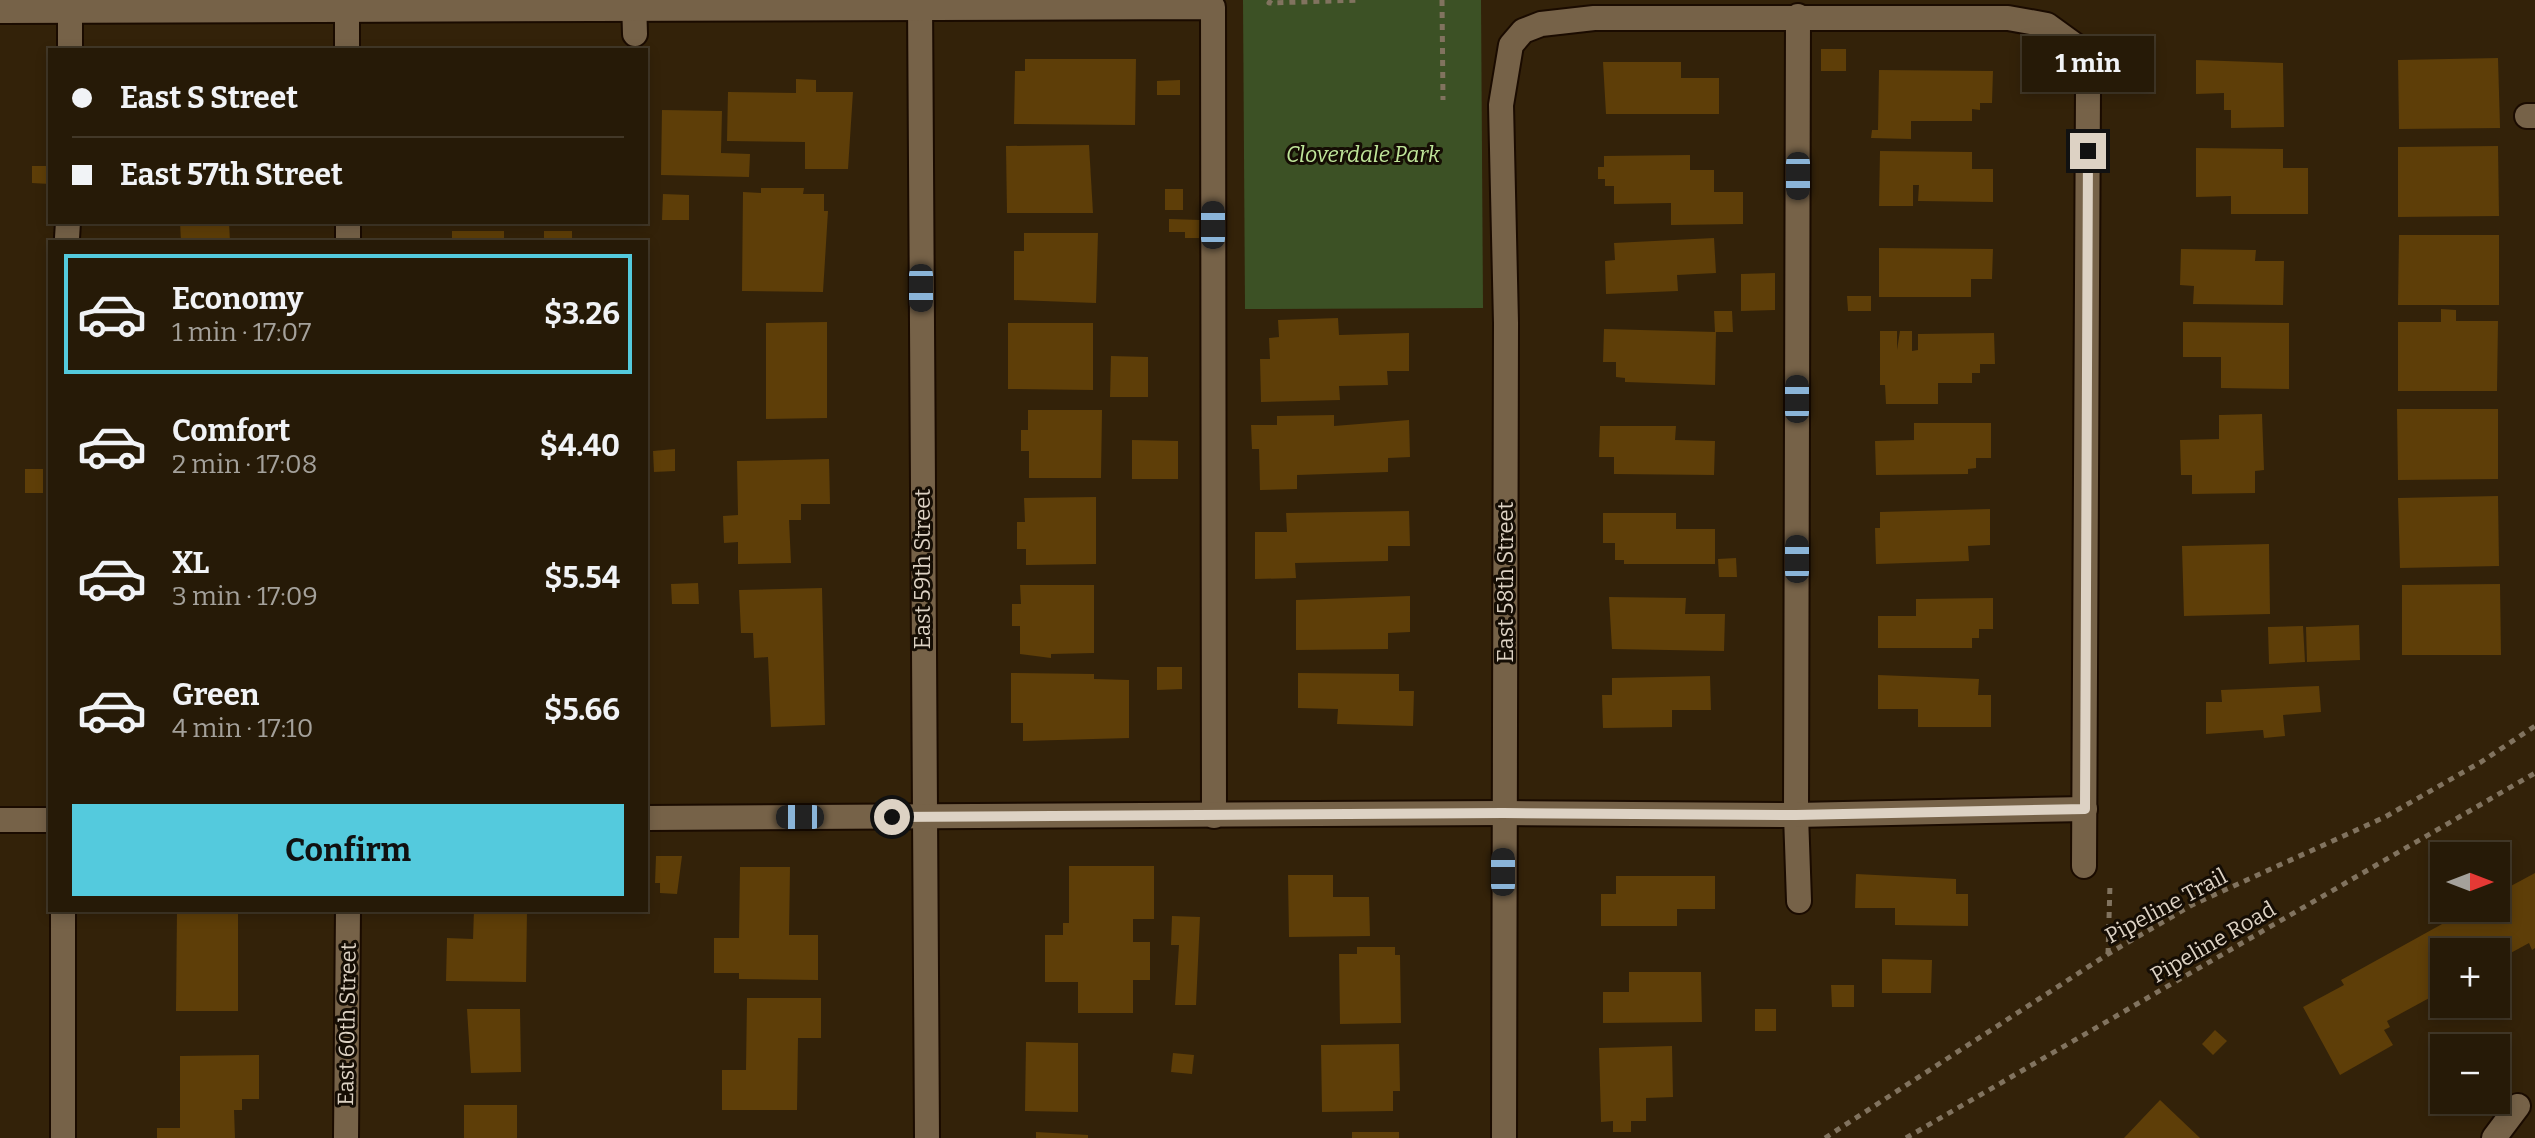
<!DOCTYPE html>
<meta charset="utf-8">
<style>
:root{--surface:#261a07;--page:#322715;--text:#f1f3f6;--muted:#a4a19b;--line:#423828;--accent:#54cadd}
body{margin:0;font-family:Bitter,serif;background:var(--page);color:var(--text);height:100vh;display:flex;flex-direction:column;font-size:30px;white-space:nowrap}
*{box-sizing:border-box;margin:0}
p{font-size:26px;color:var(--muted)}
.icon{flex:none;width:44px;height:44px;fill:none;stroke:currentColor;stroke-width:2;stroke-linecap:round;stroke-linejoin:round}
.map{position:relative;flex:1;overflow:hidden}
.drawer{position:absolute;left:48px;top:240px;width:600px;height:672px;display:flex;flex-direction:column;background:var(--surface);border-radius:0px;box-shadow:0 4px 12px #0003,0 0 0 2px var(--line)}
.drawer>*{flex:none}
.guide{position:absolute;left:48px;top:48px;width:600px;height:176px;border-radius:0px;box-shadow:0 4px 12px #0003,0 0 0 2px var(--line);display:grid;align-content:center;height:176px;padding:0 24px;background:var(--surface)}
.needle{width:52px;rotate:90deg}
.buttons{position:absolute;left:2430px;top:842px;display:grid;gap:16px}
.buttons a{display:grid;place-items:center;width:80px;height:80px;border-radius:0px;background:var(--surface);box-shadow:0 4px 12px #0003,0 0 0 2px var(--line);font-size:40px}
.end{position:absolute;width:36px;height:36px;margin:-18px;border:10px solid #ddd2c4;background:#111;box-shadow:0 0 0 4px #111}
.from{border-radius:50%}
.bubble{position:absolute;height:56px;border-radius:0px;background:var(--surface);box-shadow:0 4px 12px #0003,0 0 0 2px var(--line);font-size:26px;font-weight:700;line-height:56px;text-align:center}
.car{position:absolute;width:24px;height:48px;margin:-24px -12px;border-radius:10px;box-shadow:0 0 6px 2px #0007;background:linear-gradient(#222 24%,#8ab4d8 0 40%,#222 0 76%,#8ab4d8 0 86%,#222 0)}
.guide b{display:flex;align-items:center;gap:28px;height:76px;font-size:30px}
.guide b+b{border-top:2px solid var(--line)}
.guide i{width:20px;height:20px;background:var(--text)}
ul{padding:14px 0 0;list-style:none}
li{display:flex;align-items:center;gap:24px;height:120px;margin:0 16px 12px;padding:0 8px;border:4px solid transparent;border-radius:0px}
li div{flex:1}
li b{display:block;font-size:30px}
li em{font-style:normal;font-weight:700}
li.on{border-color:var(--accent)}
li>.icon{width:72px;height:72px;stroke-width:1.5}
.button{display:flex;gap:16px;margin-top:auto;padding:16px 24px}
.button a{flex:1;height:92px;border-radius:0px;background:var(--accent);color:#111;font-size:32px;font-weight:700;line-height:92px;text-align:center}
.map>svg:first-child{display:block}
.green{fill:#3c5125}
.building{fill:#5e3e08}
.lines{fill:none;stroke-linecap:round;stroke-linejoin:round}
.minor-casing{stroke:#1a0b00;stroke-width:28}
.path{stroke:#81735f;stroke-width:5;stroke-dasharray:6 6;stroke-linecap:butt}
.minor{stroke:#766248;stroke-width:24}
.route{stroke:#ddd2c4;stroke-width:10}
.labels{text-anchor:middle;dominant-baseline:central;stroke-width:6;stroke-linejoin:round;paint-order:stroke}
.park-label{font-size:22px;font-style:italic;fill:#bfe599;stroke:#150d04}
.street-label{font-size:22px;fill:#ddd2c4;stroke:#150d04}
</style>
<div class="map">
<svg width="2535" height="1138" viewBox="0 0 2535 1138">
<rect width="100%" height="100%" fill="#332209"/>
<path class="green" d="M1243 0H1481L1483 308 1245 309Z"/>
<g class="building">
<rect x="1821" y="49" width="25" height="22"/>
<path d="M2498 58 2500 128 2399 129 2398 60Z"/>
<path d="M1025 59H1136L1135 125 1014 124 1015 71H1025Z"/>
<path d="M2196 60 2283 63 2284 127 2231 128V110H2224V93L2196 94Z"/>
<path d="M1603 62H1681V78H1719V114H1606Z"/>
<path d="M1879 70 1993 71 1992 103H1980V110L1972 109V121H1911V139L1871 138 1872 130H1878Z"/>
<path d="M796 79 816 80V92H853L848 169H805V142L727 141 728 92 796 93Z"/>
<path d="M1180 80V95H1157V81Z"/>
<path d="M662 110 722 111 721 153 750 154 749 177 661 175Z"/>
<path d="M1089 145 1093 213H1007L1006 146Z"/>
<path d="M2498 146 2499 216 2398 217V147Z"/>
<path d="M2196 148 2283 149V168H2308V214H2231V196L2196 197Z"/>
<path d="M1880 151 1972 152V169H1993V202L1918 201 1919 185H1913V206H1879Z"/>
<path d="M1690 155V170H1714V192H1743V224L1671 225V203L1614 204V186H1605V179H1598V167H1604V156Z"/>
<path d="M32 166H50V184L32 183Z"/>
<path d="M761 188H804L803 194H824V211H828L823 292 742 291 743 192 761 193Z"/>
<rect x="1165" y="189" width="18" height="21"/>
<path d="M663 194 689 195V220H662Z"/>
<path d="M1169 219 1200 220 1199 238H1185V232H1169Z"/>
<path d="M180 222H229L230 242H181Z"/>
<rect x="452" y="231" width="52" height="11"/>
<rect x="544" y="231" width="28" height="11"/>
<path d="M1024 233H1098L1096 303 1014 300V251H1024Z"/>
<path d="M2399 235H2499V305H2398Z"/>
<path d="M1714 238 1716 273 1677 275 1678 291 1606 294 1605 261 1615 260 1614 243Z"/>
<path d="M1879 248 1993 249 1992 279H1971V297H1879Z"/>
<path d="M2181 249 2256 250 2255 261H2284L2283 305 2193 304 2194 286 2180 285Z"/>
<path d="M1775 273V310L1741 311V274Z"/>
<path d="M1847 296H1871V311H1848Z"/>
<path d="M2441 309 2456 310V321H2498L2497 391H2398V322H2441Z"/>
<path d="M1714 311H1732L1733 332H1715Z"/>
<path d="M1338 318 1339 335 1409 333V371H1387L1388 385 1339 386 1340 400 1261 402 1260 359H1270L1269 338 1279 337 1278 320Z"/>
<path d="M827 322V418L766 419V323Z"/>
<path d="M2183 322 2289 323V389L2221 388V357H2183Z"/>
<path d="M1008 323H1093V390L1008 389Z"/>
<path d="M1604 329 1716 332 1715 385 1625 382V378L1616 377V362H1603Z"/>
<path d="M1880 331H1897V350L1900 331H1912V351L1918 350V334L1994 333 1995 364H1980V373H1972V383H1938V404H1886L1885 385H1880Z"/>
<path d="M1111 356 1148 357V397H1110Z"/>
<path d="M2397 409H2498V479L2398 480Z"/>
<path d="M1028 410H1102L1101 478H1029V451H1021V430H1028Z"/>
<path d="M2262 414 2264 470 2255 471V493L2192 494V475H2181L2180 440 2219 439V415Z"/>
<path d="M1334 415V426L1409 420 1410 457 1388 458V472L1297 475V489L1260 490 1259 449H1252L1251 425H1277V416Z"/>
<path d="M1914 423H1991V458H1976V468L1968 469V474L1876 475 1875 441 1914 440Z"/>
<path d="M1600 426H1676L1675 440 1715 441 1714 475 1614 474V457H1599Z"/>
<path d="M1132 440 1178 441V479H1132Z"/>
<path d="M675 449V471L654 472 653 451Z"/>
<path d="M829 459 830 504H801V520H789L791 563 738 564V542L724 543 723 516 738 515 737 461Z"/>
<rect x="25" y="469" width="18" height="24"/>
<path d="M2498 496 2499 566 2400 568 2398 498Z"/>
<path d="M1096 497V564L1026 565V549H1017V522H1025L1024 498Z"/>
<path d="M1990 509V545L1968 546 1969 561 1876 564 1875 528H1880V512Z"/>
<path d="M1409 511 1410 546H1388V561L1295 563 1296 578 1255 579V532H1287L1286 513Z"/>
<path d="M1603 513H1676V529H1715V564H1624V560H1615V543H1603Z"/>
<path d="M2269 544 2270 614 2184 616 2182 546Z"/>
<path d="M1736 558 1737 577H1719L1718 559Z"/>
<path d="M698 583 699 604H672L671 584Z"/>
<path d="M2500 584 2501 655H2402V585Z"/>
<path d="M1020 585H1094V653L1051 654V658L1020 654V626H1012V604H1021Z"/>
<path d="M822 588 825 725 771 727 768 657 754 658 753 633H741L739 590Z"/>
<path d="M1410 596V632L1388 633V649L1296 650V600Z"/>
<path d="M1609 597 1686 598 1685 614H1725L1724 651 1612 649Z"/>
<path d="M1993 598V629H1979V638H1972V648H1878V616H1916V599Z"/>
<path d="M2359 625 2360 660 2307 662 2306 627Z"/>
<path d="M2303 626 2305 662 2269 664 2268 627Z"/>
<path d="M1157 667H1182V689L1157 690Z"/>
<path d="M1011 673 1094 674V679L1129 680V738L1023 741V723H1011Z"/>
<path d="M1298 673 1399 674V691H1414L1413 726 1337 724 1338 709 1298 708Z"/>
<path d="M1878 675 1979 679 1978 695H1991V727H1918V709H1878Z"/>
<path d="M1710 676 1711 710H1672V727L1603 728 1602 695H1612V678Z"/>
<path d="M2319 686 2321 712 2283 715 2285 736 2264 738 2263 730 2206 734V702H2222L2221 690Z"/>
<path d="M656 856H682L677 894 660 893V883H655Z"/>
<path d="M1069 866H1154V919H1133V942H1150V980H1133V1013H1078V982H1045V935H1063V923H1069Z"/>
<path d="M740 867H790L789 935H818V980L739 979V973H714V938H739Z"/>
<path d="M2535 873V948L2532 950 2529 943 2496 961V952H2444V990L2387 1021 2390 1027 2384 1030 2393 1045 2340 1075 2303 1007 2344 985 2341 980 2471 908H2496V894Z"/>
<path d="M1856 874 1956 879V894H1968V926L1895 925V908H1855Z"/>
<path d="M1288 875H1333V897H1369L1370 936 1289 937Z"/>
<path d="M1616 876H1715V909H1677V926H1601V894H1616Z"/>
<path d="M177 910H238V1011H176Z"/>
<path d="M474 910H527L526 982 446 981 447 938 473 939Z"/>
<path d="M1172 916 1200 917 1196 1005H1175L1179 945H1171Z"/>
<path d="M1357 947H1395V955H1400L1401 1023 1340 1024 1339 954H1357Z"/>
<path d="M1882 959 1932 960 1931 993H1882Z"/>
<path d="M1629 972H1701L1702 1022 1603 1023V992H1629Z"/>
<path d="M1831 985H1854V1007H1832Z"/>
<path d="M747 998H821V1038H798L797 1110H722V1070H746Z"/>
<path d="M467 1009H520L521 1072 471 1073Z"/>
<rect x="1755" y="1009" width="21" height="22"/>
<path d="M2215 1030 2227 1041 2213 1055 2202 1044Z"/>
<path d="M1026 1042 1078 1043V1112L1025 1111Z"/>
<path d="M1399 1044 1400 1091H1393V1111L1322 1112 1321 1045Z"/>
<path d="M1672 1046 1673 1097 1646 1098V1121H1631V1132H1613V1121L1601 1122 1599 1048Z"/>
<path d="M1173 1053 1194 1055 1192 1074 1171 1072Z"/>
<path d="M259 1055V1099H242V1110H234L235 1138H157V1128H180V1056Z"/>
<path d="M2160 1100 2200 1138H2124Z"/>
<rect x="464" y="1105" width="53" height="33"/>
<path d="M1036 1132 1088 1135V1138H1036Z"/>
<rect x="1352" y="1132" width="47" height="6"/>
</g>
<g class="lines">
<defs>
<g id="minor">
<path d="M634 0 635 34"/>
<path d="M920 0 927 1138"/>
<path d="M0 11 1213 7 1214 816"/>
<path d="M1798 16 1796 815 1799 901"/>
<path d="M70 50V0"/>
<path d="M347 50V0"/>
<path d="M2527 116H2535"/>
<path d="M348 222V242"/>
<path d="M67 238 68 222"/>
<path d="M646 818 1503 813 1796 815 2085 809"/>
<path d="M0 820H50"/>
<path d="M63 910V1138"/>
<path d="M346 1138 348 910"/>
<path d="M1504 1138 1506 323 1501 105 1511 45 1523 31 1541 24 1594 18H2008L2047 25 2076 46 2083 57 2088 90 2084 866"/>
<path d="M2494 1138 2518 1106"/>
</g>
</defs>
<use href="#minor" class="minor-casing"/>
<g class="path">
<path d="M1271 0 1269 3 1361 0"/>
<path d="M1442 0 1443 100"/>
<path d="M2108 954 2110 884"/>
<path d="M1825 1138 2108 954 2192 905 2385 817 2481 762 2535 726"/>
<path d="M1906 1138 2535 773"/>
</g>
<use href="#minor" class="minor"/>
</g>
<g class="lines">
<path class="route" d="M892 817 1503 813 1796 815 2085 809 2088 151"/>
</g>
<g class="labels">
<g class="park-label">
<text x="1363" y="154">Cloverdale Park</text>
</g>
<g class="street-label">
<text transform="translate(922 569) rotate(-90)">East 59th Street</text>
<text transform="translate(1505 582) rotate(-90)">East 58th Street</text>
<text transform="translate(2166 906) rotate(-28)">Pipeline Trail</text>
<text transform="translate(2213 942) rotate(-30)">Pipeline Road</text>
<text transform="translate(347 1024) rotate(-89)">East 60th Street</text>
</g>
</g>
</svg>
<div class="buttons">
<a><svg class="needle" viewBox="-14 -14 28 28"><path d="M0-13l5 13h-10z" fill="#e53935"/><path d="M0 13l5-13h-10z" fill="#a4a19b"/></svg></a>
<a>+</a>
<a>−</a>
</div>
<i class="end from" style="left:892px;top:817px"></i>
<i class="end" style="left:2088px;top:151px"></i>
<div class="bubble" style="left:2022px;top:36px;width:132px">1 min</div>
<i class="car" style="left:1798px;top:176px;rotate:180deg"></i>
<i class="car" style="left:1213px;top:225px;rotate:0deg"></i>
<i class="car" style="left:921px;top:288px;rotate:180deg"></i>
<i class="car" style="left:1797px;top:399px;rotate:0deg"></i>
<i class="car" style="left:1797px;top:559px;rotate:0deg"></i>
<i class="car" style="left:800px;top:817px;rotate:270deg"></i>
<i class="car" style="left:1503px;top:872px;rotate:0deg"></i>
<div class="guide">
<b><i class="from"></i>East S Street</b>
<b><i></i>East 57th Street</b>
</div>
<section class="drawer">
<ul>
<li class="on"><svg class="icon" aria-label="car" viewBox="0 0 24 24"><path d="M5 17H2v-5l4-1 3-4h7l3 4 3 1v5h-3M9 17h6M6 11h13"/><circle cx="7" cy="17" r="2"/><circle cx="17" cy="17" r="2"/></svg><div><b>Economy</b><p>1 min · 17:07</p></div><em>$3.26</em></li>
<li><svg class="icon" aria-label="car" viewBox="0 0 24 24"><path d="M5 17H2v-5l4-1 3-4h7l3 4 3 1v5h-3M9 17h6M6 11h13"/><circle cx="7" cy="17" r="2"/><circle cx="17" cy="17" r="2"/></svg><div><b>Comfort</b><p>2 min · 17:08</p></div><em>$4.40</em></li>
<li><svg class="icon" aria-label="car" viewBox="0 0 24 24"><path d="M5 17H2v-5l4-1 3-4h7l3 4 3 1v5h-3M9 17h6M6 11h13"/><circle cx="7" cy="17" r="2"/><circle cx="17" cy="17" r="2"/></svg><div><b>XL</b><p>3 min · 17:09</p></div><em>$5.54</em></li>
<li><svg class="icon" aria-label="car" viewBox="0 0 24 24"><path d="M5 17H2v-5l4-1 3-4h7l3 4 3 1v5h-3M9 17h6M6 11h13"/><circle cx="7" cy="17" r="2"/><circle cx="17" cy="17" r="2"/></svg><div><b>Green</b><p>4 min · 17:10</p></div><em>$5.66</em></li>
</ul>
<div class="button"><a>Confirm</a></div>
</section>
</div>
